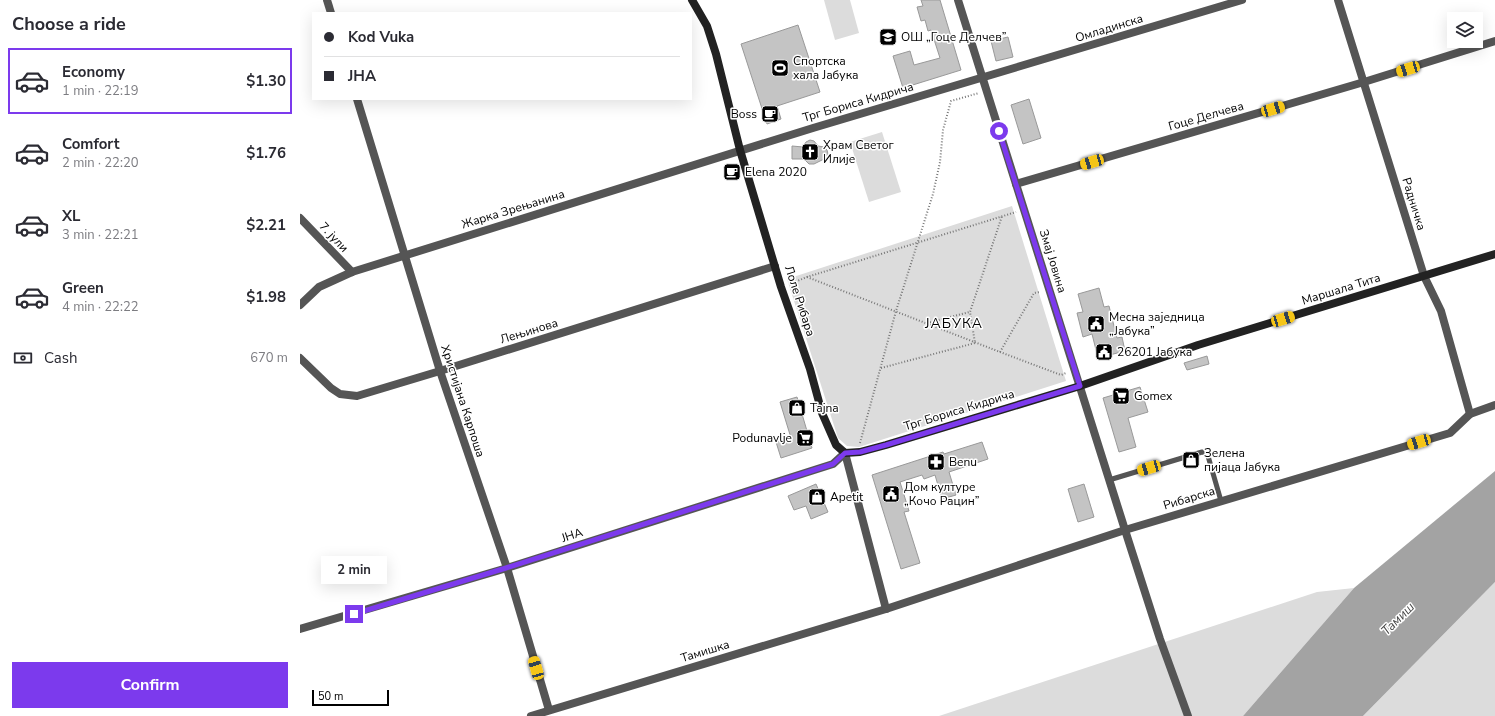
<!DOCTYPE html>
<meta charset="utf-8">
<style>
:root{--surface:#fff;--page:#f2f2f3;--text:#2b2b33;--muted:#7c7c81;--line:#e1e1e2;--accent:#7c3aed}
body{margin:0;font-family:"Nunito Sans",sans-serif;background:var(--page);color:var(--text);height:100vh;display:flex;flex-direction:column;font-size:15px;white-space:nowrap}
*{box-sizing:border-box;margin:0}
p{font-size:13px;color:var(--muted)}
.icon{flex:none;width:22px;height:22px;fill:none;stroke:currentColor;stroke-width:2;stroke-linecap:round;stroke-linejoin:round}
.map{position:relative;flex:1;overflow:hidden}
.sheet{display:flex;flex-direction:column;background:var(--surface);width:300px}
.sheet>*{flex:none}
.banner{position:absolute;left:12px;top:12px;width:380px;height:88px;border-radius:0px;box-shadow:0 4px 16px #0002;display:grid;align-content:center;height:88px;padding:0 12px;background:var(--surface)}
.controls{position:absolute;left:1147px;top:12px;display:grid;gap:8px}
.controls a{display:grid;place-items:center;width:36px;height:36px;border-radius:0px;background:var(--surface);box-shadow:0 4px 16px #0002;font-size:20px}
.scale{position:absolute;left:12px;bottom:10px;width:77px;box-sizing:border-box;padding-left:4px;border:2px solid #000;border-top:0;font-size:11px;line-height:14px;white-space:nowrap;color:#000;-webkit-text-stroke:3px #fff;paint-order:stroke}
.end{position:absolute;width:18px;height:18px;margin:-9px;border:5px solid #7c3aed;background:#fff;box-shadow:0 0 0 2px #fff}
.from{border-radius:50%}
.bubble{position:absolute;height:28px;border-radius:0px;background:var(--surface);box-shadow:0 4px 16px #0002;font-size:13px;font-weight:700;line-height:28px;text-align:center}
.car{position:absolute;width:12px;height:24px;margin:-12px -6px;border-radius:5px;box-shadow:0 0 3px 1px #0007;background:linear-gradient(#f5c518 24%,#345 0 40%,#f5c518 0 76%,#345 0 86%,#f5c518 0)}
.banner b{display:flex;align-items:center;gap:14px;height:38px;font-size:15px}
.banner b+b{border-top:1px solid var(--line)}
.banner i{width:10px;height:10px;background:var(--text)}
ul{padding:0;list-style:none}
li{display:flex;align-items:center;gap:12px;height:66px;margin:0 8px 6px;padding:0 4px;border:2px solid transparent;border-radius:0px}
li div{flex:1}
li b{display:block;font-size:15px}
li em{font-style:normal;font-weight:700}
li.selected{border-color:var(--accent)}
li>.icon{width:36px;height:36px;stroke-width:1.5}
h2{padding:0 12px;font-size:18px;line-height:48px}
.pay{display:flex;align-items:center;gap:10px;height:44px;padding:0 12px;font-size:15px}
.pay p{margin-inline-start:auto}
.button{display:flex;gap:8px;margin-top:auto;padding:8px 12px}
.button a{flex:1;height:46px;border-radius:0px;background:var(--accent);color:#fff;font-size:16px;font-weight:700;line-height:46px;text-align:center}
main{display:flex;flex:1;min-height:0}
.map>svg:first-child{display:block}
.green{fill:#dcdcdc}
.water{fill:#a3a3a3}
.building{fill:#c4c4c4;stroke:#999}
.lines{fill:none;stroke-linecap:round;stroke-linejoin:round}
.path{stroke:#777;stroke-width:2;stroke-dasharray:1 2;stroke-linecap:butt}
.lane{stroke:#555;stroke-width:5}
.street{stroke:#555;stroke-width:8}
.secondary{stroke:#222;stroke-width:8}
.route{stroke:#7c3aed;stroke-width:5}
.labels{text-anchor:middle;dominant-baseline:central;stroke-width:3;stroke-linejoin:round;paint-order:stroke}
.street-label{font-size:12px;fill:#000;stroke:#fff}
.poi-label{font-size:12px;fill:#000;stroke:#fff;text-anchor:start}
.water-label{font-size:13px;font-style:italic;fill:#444;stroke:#fff}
.quarter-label{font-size:14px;letter-spacing:1px;fill:#000;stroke:#fff}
</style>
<main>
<section class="sheet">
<h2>Choose a ride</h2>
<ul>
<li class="selected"><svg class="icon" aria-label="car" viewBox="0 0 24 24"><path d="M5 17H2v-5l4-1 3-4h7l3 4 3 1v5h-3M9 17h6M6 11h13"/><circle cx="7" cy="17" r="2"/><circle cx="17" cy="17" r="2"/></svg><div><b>Economy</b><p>1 min · 22:19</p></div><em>$1.30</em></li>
<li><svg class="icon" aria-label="car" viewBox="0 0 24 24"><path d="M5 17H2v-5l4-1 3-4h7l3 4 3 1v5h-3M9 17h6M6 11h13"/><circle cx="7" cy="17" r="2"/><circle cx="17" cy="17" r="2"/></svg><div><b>Comfort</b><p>2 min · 22:20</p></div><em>$1.76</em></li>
<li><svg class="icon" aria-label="car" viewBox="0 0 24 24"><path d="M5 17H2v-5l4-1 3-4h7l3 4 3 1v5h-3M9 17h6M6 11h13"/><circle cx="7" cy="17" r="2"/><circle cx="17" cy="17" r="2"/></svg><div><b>XL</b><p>3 min · 22:21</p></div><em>$2.21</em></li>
<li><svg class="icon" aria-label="car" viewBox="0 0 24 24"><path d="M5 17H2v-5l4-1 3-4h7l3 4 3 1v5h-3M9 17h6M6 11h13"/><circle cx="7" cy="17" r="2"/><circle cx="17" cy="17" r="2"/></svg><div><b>Green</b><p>4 min · 22:22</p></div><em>$1.98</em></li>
</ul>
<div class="pay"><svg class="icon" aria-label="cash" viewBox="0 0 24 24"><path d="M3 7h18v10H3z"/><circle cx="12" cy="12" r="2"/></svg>Cash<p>670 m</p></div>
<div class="button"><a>Confirm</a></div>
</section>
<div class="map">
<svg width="1195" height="716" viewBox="0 0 1195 716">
<rect width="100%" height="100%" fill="#fff"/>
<g class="green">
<path d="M524 0H550L559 33 535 40Z"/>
<path d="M582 132 601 192 569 202 550 142Z"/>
<path d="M712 206 766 381 559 447 547 446 538 438 487 279Z"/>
<path d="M1195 582V716H1063Z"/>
<path d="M1054 588 943 716H639L1017 592Z"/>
</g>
<path class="water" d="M1195 471V582L1063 716H943L1054 588Z"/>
<g class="building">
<path d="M621 0H640L661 70 603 88 593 56 610 51 614 65 640 58 631 30 628 31 625 20 621 21 617 7 623 6Z"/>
<path d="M498 25 520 92 477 106 481 119 467 124 441 44Z"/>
<path d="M708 37 713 57 696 61 691 41Z"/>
<path d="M729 99 741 138 723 144 711 105Z"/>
<path d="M510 140 514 141 518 146 524 147 527 150 528 154 526 158 514 164H509L504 159H492V146L503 147 506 142Z"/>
<path d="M799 288 804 307 809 306 817 338 822 337 825 351 798 358 792 334 783 337 777 313 783 312 778 294Z"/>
<path d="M907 356 909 364 887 370 884 363Z"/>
<path d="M840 387 848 412 828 418 836 447 819 452 803 398Z"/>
<path d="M497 397 512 448 481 458 476 442 491 438 480 402Z"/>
<path d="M682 442 688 459 649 472 656 495 642 499 635 475 624 479 622 475 600 482 609 511 604 512 620 563 601 569 572 475 643 452 644 454Z"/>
<path d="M516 484 528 512 511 519 506 506 494 510 488 496Z"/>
<path d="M784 484 794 517 778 522 768 489Z"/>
</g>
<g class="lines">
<g class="path">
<path d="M507 277 700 352 761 375 766 373"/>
<path d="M490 284 507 277 716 212"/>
<path d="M627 323 670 312"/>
<path d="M700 352 734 293 740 292"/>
<path d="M581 368 675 343 670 312 702 216"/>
<path d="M560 443 596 311 633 194 640 162 643 130 651 101 679 93"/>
</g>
<path class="lane" d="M809 480 902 452 906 453 908 456 921 501"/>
<g class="street">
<path d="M27 0 31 13"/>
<path d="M658 0 825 530 860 639 888 716"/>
<path d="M1038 0 1124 276 1141 311 1170 414"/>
<path d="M57 99 140 371 207 568 249 710"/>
<path d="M716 184 1064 82 1195 41"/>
<path d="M0 218 52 272"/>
<path d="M0 305 19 287 52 272 513 128 942 0"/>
<path d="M0 358 31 388 40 394 57 396 140 371 475 266"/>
<path d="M0 629 207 568 533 464 545 453 586 609"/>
<path d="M231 716 586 609 825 530 1150 433 1170 414 1195 405"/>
</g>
<path class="secondary" d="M392 0 407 26 416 54 440 150 481 287 510 369 522 413 536 445 545 453 560 452 586 445 780 386 898 345 1195 254"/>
</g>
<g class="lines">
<path class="route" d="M54 614 206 568 533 464 545 453 560 452 586 445 780 386 699 131"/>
</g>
<defs>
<symbol id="school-square" viewBox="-11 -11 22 22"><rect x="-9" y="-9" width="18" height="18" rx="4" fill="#000" stroke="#fff"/><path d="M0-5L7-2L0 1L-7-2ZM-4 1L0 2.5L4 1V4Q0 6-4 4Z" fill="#fff"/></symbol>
<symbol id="stadium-square" viewBox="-11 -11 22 22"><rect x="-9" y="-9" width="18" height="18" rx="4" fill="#000" stroke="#fff"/><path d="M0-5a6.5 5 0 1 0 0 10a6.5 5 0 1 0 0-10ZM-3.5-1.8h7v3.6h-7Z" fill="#fff"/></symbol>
<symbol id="cafe-square" viewBox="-11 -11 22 22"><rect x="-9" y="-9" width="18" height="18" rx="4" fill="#000" stroke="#fff"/><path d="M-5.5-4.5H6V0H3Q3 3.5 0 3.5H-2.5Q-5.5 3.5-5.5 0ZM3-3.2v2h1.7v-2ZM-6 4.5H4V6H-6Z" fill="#fff"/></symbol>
<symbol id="church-square" viewBox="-11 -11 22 22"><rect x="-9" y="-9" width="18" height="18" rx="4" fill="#000" stroke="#fff"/><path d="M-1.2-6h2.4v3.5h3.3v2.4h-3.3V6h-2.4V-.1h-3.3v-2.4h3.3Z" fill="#fff"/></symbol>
<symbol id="civic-square" viewBox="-11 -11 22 22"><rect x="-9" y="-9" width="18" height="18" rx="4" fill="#000" stroke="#fff"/><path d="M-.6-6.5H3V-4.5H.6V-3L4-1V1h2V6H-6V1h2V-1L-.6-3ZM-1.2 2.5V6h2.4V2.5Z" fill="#fff"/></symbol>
<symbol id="supermarket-square" viewBox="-11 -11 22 22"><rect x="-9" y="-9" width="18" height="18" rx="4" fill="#000" stroke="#fff"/><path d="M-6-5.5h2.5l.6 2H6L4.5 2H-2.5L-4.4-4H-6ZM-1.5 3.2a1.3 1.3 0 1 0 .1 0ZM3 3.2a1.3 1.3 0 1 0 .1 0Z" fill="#fff"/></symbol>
<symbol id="shop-square" viewBox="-11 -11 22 22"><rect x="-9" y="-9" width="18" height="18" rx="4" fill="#000" stroke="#fff"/><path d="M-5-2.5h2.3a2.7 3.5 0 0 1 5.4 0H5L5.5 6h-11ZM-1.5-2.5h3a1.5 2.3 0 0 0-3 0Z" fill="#fff"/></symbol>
<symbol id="pharmacy-square" viewBox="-11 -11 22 22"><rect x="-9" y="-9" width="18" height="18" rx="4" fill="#000" stroke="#fff"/><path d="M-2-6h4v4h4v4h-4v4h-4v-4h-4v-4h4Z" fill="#fff"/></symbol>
</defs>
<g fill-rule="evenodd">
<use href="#school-square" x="578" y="27" width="20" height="20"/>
<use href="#stadium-square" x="470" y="58" width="20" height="20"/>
<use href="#cafe-square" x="460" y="104" width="20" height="20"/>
<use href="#church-square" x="500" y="142" width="20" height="20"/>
<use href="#cafe-square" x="422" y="162" width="20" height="20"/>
<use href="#civic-square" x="786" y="314" width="20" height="20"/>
<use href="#civic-square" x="794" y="342" width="20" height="20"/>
<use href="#supermarket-square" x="811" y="386" width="20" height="20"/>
<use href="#shop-square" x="487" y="398" width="20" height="20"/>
<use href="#supermarket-square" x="495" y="428" width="20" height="20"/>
<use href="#shop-square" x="881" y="450" width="20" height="20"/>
<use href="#pharmacy-square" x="626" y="452" width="20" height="20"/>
<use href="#civic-square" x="581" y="484" width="20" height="20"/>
<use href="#shop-square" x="507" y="487" width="20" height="20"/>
</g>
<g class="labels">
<g class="street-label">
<text transform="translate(809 28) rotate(-17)">Омладинска</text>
<text transform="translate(558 102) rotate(-16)">Трг Бориса Кидрича</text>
<text transform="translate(906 116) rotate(-16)">Гоце Делчева</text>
<text transform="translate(1114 204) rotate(73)">Радничка</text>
<text transform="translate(213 209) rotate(-17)">Жарка Зрењанина</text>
<text transform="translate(34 237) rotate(47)">7. јули</text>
<text transform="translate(753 261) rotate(73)">Змај Јовина</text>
<text transform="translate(1041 289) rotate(-17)">Маршала Тита</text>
<text transform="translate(500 301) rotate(72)">Лоле Рибара</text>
<text transform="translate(229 331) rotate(-17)">Лењинова</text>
<text transform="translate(163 401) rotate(72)">Христијана Карпоша</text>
<text transform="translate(659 410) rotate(-17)">Трг Бориса Кидрича</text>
<text transform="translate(889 498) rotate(-17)">Рибарска</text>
<text transform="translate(272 535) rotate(-18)">ЈНА</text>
<text transform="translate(405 651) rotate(-17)">Тамишка</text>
</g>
<g class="poi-label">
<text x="601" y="37">ОШ „Гоце Делчев”</text>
<text x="493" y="61">Спортска<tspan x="493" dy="14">хала Јабука</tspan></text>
<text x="457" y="114" text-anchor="end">Boss</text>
<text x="523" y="145">Храм Светог<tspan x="523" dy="14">Илије</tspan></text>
<text x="445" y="172">Elena 2020</text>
<text x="809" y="317">Месна заједница<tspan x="809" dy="14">„Јабука”</tspan></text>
<text x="817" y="352">26201 Јабука</text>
<text x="834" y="396">Gomex</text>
<text x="510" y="408">Tajna</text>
<text x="492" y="438" text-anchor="end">Podunavlje</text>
<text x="904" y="453">Зелена<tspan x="904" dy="14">пијаца Јабука</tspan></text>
<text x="649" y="462">Benu</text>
<text x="604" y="487">Дом културе<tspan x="604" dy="14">„Кочо Рацин”</tspan></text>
<text x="530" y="497">Apetit</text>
</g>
<g class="water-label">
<text transform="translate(1098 619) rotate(-45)">Тамиш</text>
</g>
<g class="quarter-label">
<text x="654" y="323">ЈАБУКА</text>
</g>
</g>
</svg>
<div class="controls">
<a><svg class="icon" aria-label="layers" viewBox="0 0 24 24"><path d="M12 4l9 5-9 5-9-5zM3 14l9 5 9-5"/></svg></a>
</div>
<div class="scale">50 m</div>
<i class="end from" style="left:699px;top:131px"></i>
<i class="end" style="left:54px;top:614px"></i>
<div class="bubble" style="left:21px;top:556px;width:66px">2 min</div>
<i class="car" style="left:1108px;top:69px;rotate:253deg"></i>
<i class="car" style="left:973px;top:109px;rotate:74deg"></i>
<i class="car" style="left:792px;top:162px;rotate:254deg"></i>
<i class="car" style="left:983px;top:319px;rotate:73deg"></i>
<i class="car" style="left:1119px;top:442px;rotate:253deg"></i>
<i class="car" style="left:849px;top:468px;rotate:254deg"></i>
<i class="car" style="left:236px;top:668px;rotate:344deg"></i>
<div class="banner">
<b><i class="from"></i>Kod Vuka</b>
<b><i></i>ЈНА</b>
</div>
</div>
</main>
